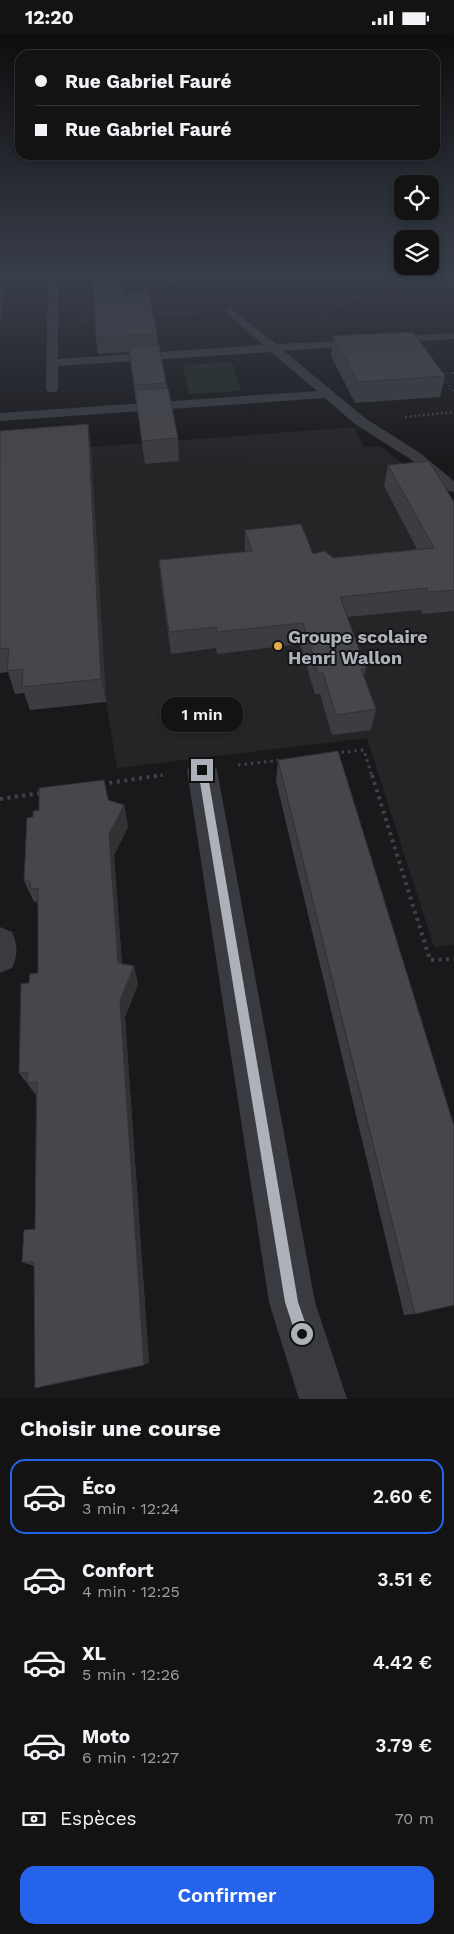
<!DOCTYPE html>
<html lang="fr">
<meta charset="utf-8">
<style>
:root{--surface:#131314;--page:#202022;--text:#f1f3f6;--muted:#9d9ea0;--line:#323234;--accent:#2563eb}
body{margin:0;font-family:"Work Sans",sans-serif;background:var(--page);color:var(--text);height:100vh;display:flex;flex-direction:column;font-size:19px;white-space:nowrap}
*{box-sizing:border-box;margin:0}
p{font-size:16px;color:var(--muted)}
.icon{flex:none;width:28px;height:28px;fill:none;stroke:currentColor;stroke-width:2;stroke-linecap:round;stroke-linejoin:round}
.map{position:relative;height:1364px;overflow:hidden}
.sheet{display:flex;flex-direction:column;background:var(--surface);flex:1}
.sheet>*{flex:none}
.hud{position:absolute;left:15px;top:15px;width:425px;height:110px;border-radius:15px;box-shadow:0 2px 8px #0003,0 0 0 1px var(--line);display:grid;align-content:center;height:110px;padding:0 20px;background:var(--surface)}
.tools{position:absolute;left:394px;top:140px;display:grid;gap:10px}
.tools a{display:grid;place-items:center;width:45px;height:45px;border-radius:10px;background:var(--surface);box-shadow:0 2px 8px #0003,0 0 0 1px var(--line);font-size:25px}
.end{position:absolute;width:22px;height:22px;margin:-11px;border:6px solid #adb1b9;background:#111;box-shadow:0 0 0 2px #111}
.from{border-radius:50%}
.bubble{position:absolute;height:35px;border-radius:15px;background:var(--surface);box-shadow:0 2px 8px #0003,0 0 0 1px var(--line);font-size:16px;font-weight:600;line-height:35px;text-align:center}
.hud b{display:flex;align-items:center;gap:18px;height:48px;font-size:19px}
.hud b+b{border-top:1px solid var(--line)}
.hud i{width:12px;height:12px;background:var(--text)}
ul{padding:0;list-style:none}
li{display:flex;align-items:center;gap:15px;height:75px;margin:0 10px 8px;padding:0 10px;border:2px solid transparent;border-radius:15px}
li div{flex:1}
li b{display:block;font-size:19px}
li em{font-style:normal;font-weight:600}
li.on{border-color:var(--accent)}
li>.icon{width:45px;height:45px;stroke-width:1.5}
h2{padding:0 20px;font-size:22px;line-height:60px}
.pay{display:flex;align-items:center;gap:12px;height:55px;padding:0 20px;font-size:19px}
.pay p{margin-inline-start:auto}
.action{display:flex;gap:10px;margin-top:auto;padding:10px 20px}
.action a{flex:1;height:58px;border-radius:15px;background:var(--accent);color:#fff;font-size:20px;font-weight:600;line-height:58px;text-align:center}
.status{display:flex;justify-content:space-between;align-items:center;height:35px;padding:0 25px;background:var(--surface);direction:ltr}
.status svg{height:14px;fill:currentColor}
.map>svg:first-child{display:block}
.built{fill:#252528}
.green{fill:#232b24}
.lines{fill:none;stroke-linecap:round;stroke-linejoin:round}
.path-far3{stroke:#414247;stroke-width:2;stroke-dasharray:1 2;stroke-linecap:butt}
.path-far2{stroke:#414247;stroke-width:2.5;stroke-dasharray:2 2.5;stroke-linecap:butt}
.path-far1{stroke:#414247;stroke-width:3;stroke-dasharray:2.5 4;stroke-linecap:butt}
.path{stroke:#414247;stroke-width:4;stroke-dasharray:3 4.5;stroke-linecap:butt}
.lane{fill:#3a3b40;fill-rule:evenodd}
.street{fill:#3a3b40;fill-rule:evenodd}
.wall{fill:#3c3d40}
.shaded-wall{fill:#313234}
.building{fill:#46474b;stroke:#313234}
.route{fill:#adb1b9}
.poi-dot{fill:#e2ac4a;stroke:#141416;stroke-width:2}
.labels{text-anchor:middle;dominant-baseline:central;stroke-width:4;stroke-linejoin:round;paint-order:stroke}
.poi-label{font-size:18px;font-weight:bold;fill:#adb1b9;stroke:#141416;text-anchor:start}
</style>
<div class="status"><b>12:20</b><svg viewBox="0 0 49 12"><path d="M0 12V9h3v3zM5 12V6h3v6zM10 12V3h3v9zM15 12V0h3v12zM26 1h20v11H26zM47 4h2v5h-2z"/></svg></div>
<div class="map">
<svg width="454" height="1364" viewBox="0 0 454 1364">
<rect width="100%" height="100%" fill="#19191b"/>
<path class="built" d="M354 392 364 412 380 411 417 440 454 499V910L434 912 367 703 117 733 106 667 99 553 0 419Z"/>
<path class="green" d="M232 327 241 356 189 359 183 330Z"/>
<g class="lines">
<g class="path-far3">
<path d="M173 240 184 278"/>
<path d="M295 241 307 265 426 258"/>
<path d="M121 251 295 241"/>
<path d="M81 253 97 252"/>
<path d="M149 281 206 277"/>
<path d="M320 284 347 264"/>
<path d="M80 285 98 284"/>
<path d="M454 338 441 339 454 357"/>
</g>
<path class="path-far2" d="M405 382 454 377"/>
<g class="path-far1">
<path d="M335 718 364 715 372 742"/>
<path d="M238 730 282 725"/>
<path d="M154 742 165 740"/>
</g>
<g class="path">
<path d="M372 740 430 925 454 924"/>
<path d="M102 749 162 740"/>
<path d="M0 764 41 758"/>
</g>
<g class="lane">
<path d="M48 240H58V324L263 310 226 278 225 276 230 273 276 309 364 305 366 307 360 310 284 316 365 383 420 418 454 446V457L449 456 410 424 355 389 325 363 0 386V378L317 356 271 317 58 331V354L56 357H48L46 354Z"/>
<path d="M439 240H450L454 245V254L450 253Z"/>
<path d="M454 298V304L391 308 385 305 391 302Z"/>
</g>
<g class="street">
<path d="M202 723 212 727 217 735 315 1267 347 1364H299L269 1267 187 735 192 727Z"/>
<path d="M0 892 12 897C18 911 18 919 12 933L0 938Z"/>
</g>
</g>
<g class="wall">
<path d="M124 260 157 299 158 310 178 403 179 426 145 429 129 317 98 319 96 303Z"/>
<path d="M333 301 445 341 440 362 355 368 331 321Z"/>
<path d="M0 396 91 412 106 667 30 675 24 658 15 659 8 637 0 638Z"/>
<path d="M388 430 454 467V576L423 579 421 575 347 582 366 633 364 642 376 674 371 695 332 700 320 659H315L300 609 217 619 216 613 171 619 161 547 159 525 245 517V495L313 519 333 523 417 514 384 451Z"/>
<path d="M278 725 415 1279 404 1280 276 746Z"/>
<path d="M104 745 109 766 124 770 128 792 114 820 122 929 134 931 138 949 125 982 149 1328 34 1231 22 1227 35 1194 36 1060 19 1038 29 948 38 938V871L36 866 34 867 24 846 33 782 39 775Z"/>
</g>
<g class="shaded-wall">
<path d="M0 240H6L0 296Z"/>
<path d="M88 389 91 412 106 667 101 644Z"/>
<path d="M124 770 128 792 114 820 123 946 118 928 109 799Z"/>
<path d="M134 931 138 949 125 982 149 1328 144 1330 120 965Z"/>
</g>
<g class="building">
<path d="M93 240H121L124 260 148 256 157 299 96 303Z"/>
<path d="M413 297 445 341 358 347 333 301Z"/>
<path d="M159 310 166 348 134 350 129 312Z"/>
<path d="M168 353 178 403 142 406 135 355Z"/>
<path d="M88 389 101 644 22 652 23 634 7 636 9 613 0 614V396Z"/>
<path d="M429 426 454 467V555L428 557 427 553 340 562 366 633 361 634 376 674 336 680 323 638H318L303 588 217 597 216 592 169 597 159 525 252 516 245 495 301 489 313 519 325 516 333 523 434 513 388 430Z"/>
<path d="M338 716 454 1091V1270L415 1279 278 725Z"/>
<path d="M104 745 108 765 124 770 109 799 118 928 134 931 120 965 144 1330 35 1353 34 1227H22L24 1195 35 1194 37 1047 27 1048 28 1037 19 1038 21 949 29 948 30 939 38 938V853L31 854 30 846H24L27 783 33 782V776L39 775V753Z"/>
</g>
<linearGradient id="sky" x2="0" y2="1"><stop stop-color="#0e0e0f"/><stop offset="0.56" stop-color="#383e4a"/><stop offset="1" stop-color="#383e4a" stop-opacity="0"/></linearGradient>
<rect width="454" height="431" fill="url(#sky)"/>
<path class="route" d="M202 731 207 735 298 1267 309 1299 307 1304 302 1306 297 1304 285 1267 198 735Z"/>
<circle class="poi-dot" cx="278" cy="611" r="5"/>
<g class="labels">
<g class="poi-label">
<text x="288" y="601">Groupe scolaire<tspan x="288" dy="21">Henri Wallon</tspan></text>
</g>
</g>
</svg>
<div class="tools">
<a><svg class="icon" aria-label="locate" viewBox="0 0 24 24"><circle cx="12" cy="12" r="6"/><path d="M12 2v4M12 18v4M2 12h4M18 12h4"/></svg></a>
<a><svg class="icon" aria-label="layers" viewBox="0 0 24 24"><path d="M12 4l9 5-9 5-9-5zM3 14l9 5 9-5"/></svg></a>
</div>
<i class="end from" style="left:302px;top:1299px"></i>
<i class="end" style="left:202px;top:735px"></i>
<div class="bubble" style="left:161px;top:662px;width:82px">1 min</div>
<div class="hud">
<b><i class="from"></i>Rue Gabriel Fauré</b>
<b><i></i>Rue Gabriel Fauré</b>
</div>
</div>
<section class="sheet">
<h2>Choisir une course</h2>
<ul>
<li class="on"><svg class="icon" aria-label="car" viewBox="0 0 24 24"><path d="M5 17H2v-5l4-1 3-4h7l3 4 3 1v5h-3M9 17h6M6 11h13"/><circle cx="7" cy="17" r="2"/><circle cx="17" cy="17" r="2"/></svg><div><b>Éco</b><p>3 min · 12:24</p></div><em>2.60 €</em></li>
<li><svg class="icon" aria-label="car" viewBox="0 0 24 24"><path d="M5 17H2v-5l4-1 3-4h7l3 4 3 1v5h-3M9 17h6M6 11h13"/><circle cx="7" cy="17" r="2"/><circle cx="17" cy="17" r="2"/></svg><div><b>Confort</b><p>4 min · 12:25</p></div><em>3.51 €</em></li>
<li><svg class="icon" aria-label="car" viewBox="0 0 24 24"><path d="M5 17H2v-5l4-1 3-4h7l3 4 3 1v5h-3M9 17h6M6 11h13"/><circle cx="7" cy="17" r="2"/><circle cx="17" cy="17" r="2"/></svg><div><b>XL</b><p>5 min · 12:26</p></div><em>4.42 €</em></li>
<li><svg class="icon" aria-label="car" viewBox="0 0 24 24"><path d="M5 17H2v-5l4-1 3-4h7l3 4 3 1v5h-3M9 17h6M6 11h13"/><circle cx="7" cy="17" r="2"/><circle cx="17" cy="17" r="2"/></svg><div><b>Moto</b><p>6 min · 12:27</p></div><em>3.79 €</em></li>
</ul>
<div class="pay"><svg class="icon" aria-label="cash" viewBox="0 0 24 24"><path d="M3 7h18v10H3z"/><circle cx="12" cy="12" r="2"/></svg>Espèces<p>70 m</p></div>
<div class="action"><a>Confirmer</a></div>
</section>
